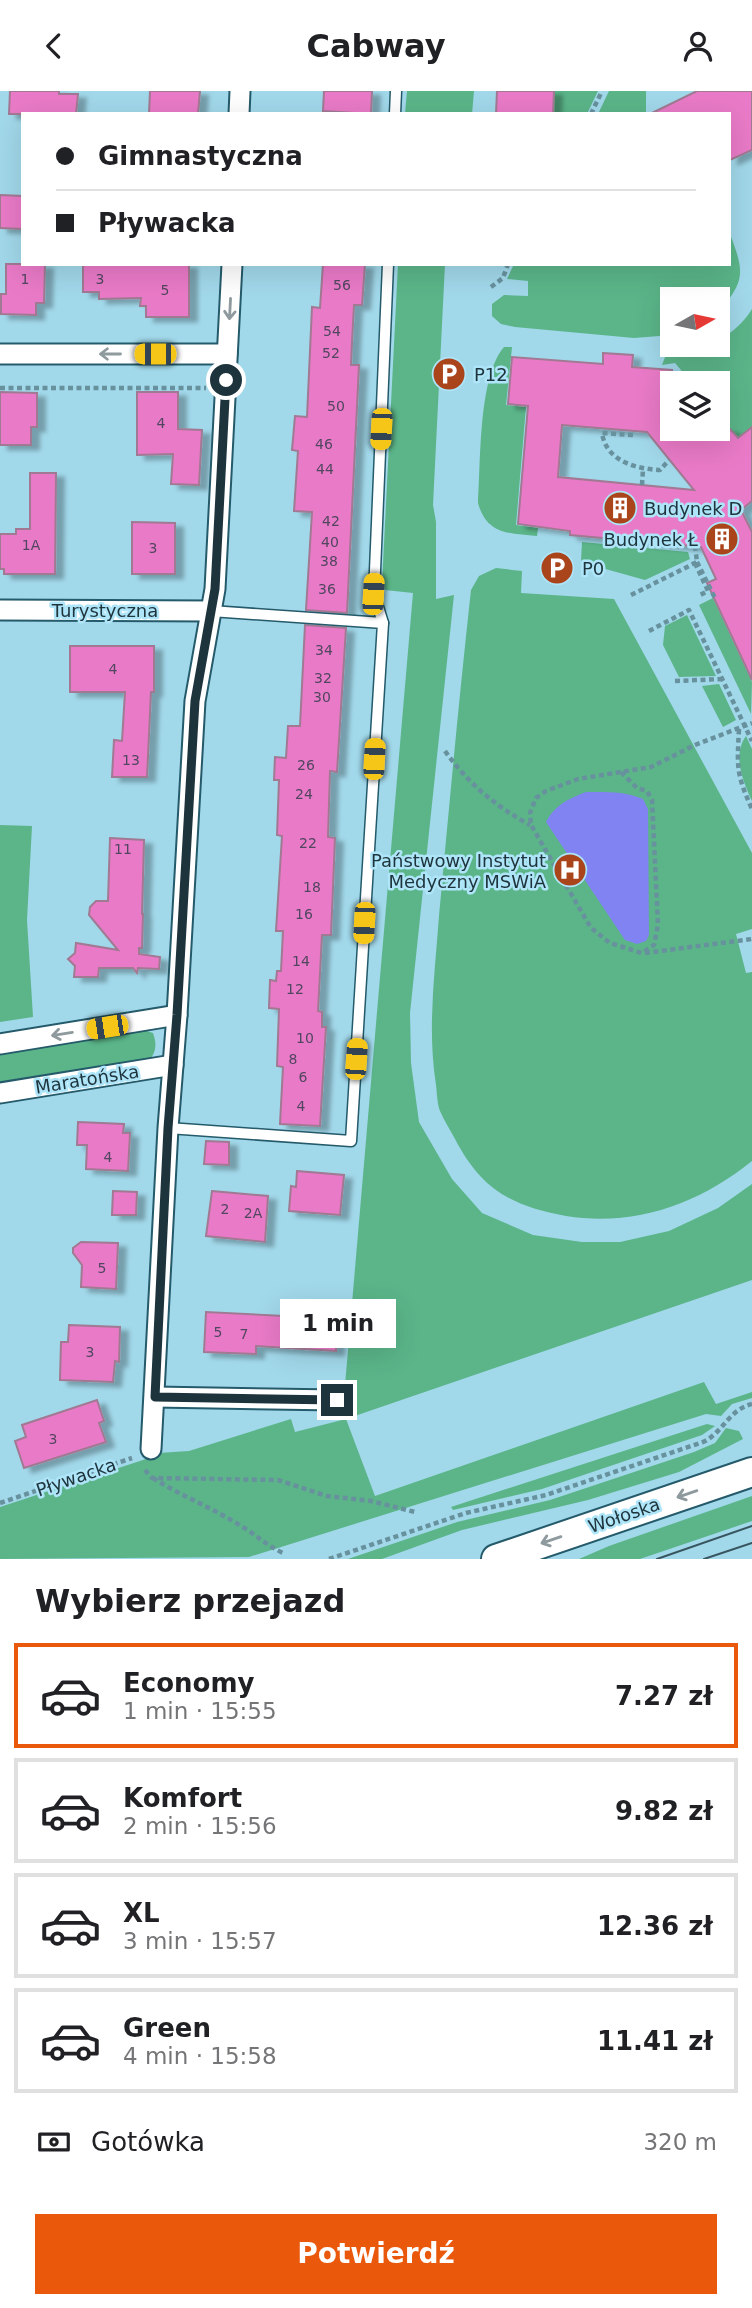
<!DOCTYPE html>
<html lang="pl">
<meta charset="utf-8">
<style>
:root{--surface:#fff;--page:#f6f6f6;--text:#202124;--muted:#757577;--line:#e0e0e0;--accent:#ea580c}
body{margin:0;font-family:"DejaVu Sans",sans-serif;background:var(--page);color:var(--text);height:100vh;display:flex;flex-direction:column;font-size:26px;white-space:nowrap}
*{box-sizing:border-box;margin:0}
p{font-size:23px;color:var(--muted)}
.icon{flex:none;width:38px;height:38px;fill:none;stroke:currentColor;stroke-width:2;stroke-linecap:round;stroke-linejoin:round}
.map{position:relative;height:1468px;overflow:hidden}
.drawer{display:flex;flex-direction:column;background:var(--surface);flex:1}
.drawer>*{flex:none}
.hud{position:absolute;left:21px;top:21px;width:710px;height:154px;border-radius:0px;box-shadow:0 7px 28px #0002;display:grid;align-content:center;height:154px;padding:0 35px;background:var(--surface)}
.needle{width:46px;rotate:81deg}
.controls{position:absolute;left:660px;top:196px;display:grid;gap:14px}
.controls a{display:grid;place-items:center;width:70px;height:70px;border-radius:0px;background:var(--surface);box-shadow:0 7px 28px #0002;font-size:35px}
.end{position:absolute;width:32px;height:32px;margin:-16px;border:9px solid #1e343c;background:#fff;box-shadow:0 0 0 4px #fff}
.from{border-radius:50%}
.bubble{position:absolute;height:49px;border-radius:0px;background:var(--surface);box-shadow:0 7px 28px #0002;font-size:23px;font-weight:700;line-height:49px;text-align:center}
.car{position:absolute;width:21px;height:42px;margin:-21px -10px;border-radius:9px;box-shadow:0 0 5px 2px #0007;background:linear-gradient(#f5c518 24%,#345 0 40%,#f5c518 0 76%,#345 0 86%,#f5c518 0)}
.hud b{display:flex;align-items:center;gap:24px;height:66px;font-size:26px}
.hud b+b{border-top:2px solid var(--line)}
.hud i{width:18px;height:18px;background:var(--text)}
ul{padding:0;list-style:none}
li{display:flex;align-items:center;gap:21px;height:105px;margin:0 14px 10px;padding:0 21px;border:4px solid var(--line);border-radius:0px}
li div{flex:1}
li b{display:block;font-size:26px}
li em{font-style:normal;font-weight:700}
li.active{border-color:var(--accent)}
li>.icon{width:63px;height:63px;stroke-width:1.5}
h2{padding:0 35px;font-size:32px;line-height:84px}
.pay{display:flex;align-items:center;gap:18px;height:77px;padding:0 35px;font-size:26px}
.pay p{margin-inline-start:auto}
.primary-button{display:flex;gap:14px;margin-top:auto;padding:14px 35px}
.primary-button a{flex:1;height:80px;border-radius:0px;background:var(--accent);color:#fff;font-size:28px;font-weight:700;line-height:80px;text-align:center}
header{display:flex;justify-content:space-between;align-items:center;height:91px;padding:0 35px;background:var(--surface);font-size:32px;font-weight:700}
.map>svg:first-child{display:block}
.green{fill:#5bb589}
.water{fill:#8183f3}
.building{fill:#e97ac7;stroke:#a27993;stroke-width:2;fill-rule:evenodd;filter:url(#shadow)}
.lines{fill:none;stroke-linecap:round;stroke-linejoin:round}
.service-casing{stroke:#245a6a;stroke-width:13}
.minor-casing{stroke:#245a6a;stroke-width:23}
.secondary-casing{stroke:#245a6a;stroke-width:32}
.path{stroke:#68919e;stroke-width:4.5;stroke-dasharray:5 3.5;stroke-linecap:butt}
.service{stroke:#fff;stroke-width:10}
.minor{stroke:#fff;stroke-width:19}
.secondary{stroke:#fff;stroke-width:28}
.tram{stroke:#38555f;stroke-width:2}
.oneway{stroke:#8e9a9e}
.route{stroke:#1e343c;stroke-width:9}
.labels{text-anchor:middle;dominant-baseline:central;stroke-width:5;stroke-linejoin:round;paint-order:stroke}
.number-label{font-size:14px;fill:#51465f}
.poi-label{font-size:18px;fill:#1e343c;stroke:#aee5f8;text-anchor:start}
.street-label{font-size:18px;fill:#1e343c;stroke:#aee5f8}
</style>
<header><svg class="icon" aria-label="back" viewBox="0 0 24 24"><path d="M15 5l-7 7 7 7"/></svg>Cabway<svg class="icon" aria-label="person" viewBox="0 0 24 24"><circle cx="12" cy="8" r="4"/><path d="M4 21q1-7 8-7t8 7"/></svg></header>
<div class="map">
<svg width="752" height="1468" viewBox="0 0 752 1468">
<defs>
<filter id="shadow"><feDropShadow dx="8" dy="4.5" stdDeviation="2" flood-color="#0004"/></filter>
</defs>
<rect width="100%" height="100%" fill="#a1d8ea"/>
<g class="green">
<path d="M407 0H474L472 23H405Z"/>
<path d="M554 0H598L587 23H553Z"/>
<path d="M609 0H646V23H598Z"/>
<path d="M730 143C745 182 745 190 718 222V208H672V244L634 247 515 236 501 233 492 225V213L504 204 528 205V190L507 188 514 173H730Z"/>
<path d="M398 173H445L433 414 436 431V508L454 504 410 922 411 972 419 1031 452 1088 482 1122 533 1144 582 1151H620L669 1140 718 1117 752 1093V1189L346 1328 375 1405 704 1291 716 1313 752 1301V1307L732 1313 721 1325 706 1323 249 1466 0 1468V1416L149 1367 158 1362 189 1360 291 1328 295 1341 342 1329 413 502 385 499 382 493Z"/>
<path d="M752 218V336L738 347 718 323V292H692L675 272 662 274 667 261 718 254V250C732 241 743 233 752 218Z"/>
<path d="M504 256H512L506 314 526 316 516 434 538 437 537 445C509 442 487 444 478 412 481 372 478 286 504 256Z"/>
<path d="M582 451 688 461 690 468 645 489 584 472 581 470Z"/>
<path d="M496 477 522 480 521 502 614 508 752 762V838L736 843 746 882 752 881V1070C699 1113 635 1136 566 1125 511 1115 481 1098 455 1048 450 1039 444 1029 440 1020 437 1012 437 1002 436 994 427 937 435 881 439 825 449 716 459 608 471 499L479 485Z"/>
<path d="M713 507 752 591 751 623 699 514Z"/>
<path d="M687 524 716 585 679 586 663 554 665 535Z"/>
<path d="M719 593 736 629 723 636 702 595Z"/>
<path d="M746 645 752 658V710C743 691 732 664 746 645Z"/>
<path d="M0 734 32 735 27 829 33 926 0 931Z"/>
<path d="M141 938 153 942C158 956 155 962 147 973L0 996V960Z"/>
<path d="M707 1333 715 1335 702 1344 542 1398 453 1419 451 1416Z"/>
<path d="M726 1337 739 1340 743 1348 679 1381 588 1409 462 1439 382 1468H348L457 1431 550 1409 694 1361 715 1352Z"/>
<path d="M752 1405V1430L640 1468H579L609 1455Z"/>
</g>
<path class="water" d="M586 701C605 701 625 700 643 708L648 718 649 844 646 850 637 853 625 849 546 731C555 714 568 708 586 701Z"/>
<g class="building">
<path d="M10 0H59V3H78L76 23H9Z"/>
<path d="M150 0H200L198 23H149Z"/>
<path d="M324 0H372L371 23 323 20Z"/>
<path d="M497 0H554L553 23H496Z"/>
<path d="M697 0H752V59L730 69V23H650Z"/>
<path d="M0 104 23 105V138L0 137Z"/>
<path d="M6 173H45L44 212H36V224L1 223V203H6Z"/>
<path d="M83 173H189V226H146V215H140L141 207 99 208V201H83Z"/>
<path d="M323 173H365L362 214H354L352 251 351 274H359L347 522 306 519 312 421 294 420 298 360 292 359 295 325 307 326 312 216 320 217Z"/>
<path d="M603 262 633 264 632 276 672 279V338H730L738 347 752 336V410L741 419 752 441V589L707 492 716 488 701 456 570 444V440L518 433 528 315 508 313 512 266 603 273ZM562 334 647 341 694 399 558 386Z"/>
<path d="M0 301 37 302V336H31V354H0Z"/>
<path d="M137 301H178V338L202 339 199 394 171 393 173 363 137 364Z"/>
<path d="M30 382H56L55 483H4V478H0V443H16V438H30Z"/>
<path d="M132 431 175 432V483H132Z"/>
<path d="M305 534 346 537 337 681 330 680 328 746 335 747 331 844H322L318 920 322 921V936H326L320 1035 280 1033 283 976 277 975 279 918 269 917 270 889 276 890 277 880H281L283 840H276L282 745 277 744 279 689H274L275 666 286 667 288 635H300Z"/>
<path d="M70 555H154V601H151L147 686H112L114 649 122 650 125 601H70Z"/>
<path d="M110 747 144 749 142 823H143L142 857H139V863L160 866 159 878 138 877 137 882 133 877H99L98 886H74L75 875 68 868 75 862 76 852 118 859 89 824 90 816 96 810H108Z"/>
<path d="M78 1031 124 1033 123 1042H130L128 1080 86 1078 87 1054H77Z"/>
<path d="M206 1050 229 1051V1074L204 1073Z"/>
<path d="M297 1080 344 1084 340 1124 289 1120 291 1095 296 1096Z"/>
<path d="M113 1100 137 1101 136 1124H112Z"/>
<path d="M212 1100 268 1105 265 1151 206 1145Z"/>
<path d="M81 1151 118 1152 116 1198 81 1196 82 1174 73 1162V1157Z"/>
<path d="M284 1215 338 1218 336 1260 256 1255V1263L204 1261 206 1221 284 1225Z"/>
<path d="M69 1234 120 1236 119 1271 115 1270 113 1291 60 1289 61 1251H68Z"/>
<path d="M97 1309 104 1330 99 1332 106 1351 24 1377 15 1350 26 1346 22 1334Z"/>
</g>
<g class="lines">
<defs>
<g id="service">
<path d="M395 23 396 0"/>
<path d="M383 532 374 503 388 173"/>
<path d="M168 1037 351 1050 383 532 211 520"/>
</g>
<g id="minor">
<path d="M239 23 240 0"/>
<path d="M0 263H227"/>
<path d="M0 519 211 520"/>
<path d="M0 953 177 924"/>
<path d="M0 1002 173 974"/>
<path d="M155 1306 337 1309"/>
<path d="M151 1358 168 1037 177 924 195 610 215 498 232 173"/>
</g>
<path id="secondary" d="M496 1468 752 1381"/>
</defs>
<use href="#service" class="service-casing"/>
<use href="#minor" class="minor-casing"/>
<use href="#secondary" class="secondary-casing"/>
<g class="path">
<path d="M591 23 602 0"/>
<path d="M491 196 503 187 508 173"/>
<path d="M0 297H206"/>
<path d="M633 344 602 342C606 370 636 378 660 379L669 369"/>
<path d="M642 394 643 378"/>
<path d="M697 471 715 507"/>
<path d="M695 472 708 500 700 504"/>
<path d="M631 504 697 471 695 455"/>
<path d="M649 540 689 519 752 650"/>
<path d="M675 590 723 588"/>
<path d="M739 638C737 676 736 683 752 718"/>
<path d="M445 660C468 692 495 715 530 734"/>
<path d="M621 681 637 697 647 700 652 709 658 834 654 854 642 862 610 852 591 837 531 734 530 722 536 707 546 700 578 688 651 676 695 654 752 632"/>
<path d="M645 862 752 848"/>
<path d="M145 1379 152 1387 278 1389 327 1405 371 1410 415 1421"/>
<path d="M153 1387C181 1405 213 1417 241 1435 256 1444 268 1455 283 1462"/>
<path d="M0 1412 132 1367"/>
<path d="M329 1468 466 1422 546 1404 703 1351C724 1341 728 1319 752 1313"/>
</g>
<use href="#service" class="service"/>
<use href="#minor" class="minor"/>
<use href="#secondary" class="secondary"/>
<g class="tram">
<path d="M657 1468 752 1435"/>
<path d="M704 1468 752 1452"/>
</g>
</g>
<defs><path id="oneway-shaft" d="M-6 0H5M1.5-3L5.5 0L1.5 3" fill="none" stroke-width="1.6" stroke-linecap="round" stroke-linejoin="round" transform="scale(1.75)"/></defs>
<g class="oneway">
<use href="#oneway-shaft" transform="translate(230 218) rotate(93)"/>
<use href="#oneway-shaft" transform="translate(110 263) rotate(-180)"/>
<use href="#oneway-shaft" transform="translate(62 943) rotate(171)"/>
<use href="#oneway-shaft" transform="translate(687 1403) rotate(161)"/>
<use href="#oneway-shaft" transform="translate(551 1449) rotate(161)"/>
</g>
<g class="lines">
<path class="route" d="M226 289 215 498 195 610 177 924 168 1037 155 1306 337 1309"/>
</g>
<defs>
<symbol id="parking-disc" viewBox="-11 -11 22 22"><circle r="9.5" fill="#aa441a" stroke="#aee5f8"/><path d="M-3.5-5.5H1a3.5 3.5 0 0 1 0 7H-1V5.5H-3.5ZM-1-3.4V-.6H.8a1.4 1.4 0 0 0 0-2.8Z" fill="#fff"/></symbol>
<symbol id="building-disc" viewBox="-11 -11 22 22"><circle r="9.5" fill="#aa441a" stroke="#aee5f8"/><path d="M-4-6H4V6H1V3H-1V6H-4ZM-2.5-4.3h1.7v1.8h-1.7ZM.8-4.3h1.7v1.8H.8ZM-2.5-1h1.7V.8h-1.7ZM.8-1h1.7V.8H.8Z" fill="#fff"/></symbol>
<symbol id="hospital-disc" viewBox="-11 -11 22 22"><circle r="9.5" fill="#aa441a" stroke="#aee5f8"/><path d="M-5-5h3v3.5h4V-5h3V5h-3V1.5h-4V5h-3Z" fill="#fff"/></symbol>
</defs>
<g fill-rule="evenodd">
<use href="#parking-disc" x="430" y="264" width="38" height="38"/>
<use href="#building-disc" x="601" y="398" width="38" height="38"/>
<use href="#building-disc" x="703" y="429" width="38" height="38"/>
<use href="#parking-disc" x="538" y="458" width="38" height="38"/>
<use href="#hospital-disc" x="551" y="760" width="38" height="38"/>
</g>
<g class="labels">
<g class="number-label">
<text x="25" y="188">1</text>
<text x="100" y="188">3</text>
<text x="342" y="194">56</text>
<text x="165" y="199">5</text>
<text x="332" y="240">54</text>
<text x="331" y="262">52</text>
<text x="336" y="315">50</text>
<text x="161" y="332">4</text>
<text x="324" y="353">46</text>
<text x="325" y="378">44</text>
<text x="331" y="430">42</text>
<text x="330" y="451">40</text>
<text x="31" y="454">1A</text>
<text x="153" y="457">3</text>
<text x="329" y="470">38</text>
<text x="327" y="498">36</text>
<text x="324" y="559">34</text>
<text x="113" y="578">4</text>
<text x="323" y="587">32</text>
<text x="322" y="606">30</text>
<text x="131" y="669">13</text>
<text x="306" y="674">26</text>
<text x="304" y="703">24</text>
<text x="308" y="752">22</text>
<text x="123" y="758">11</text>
<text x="312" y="796">18</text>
<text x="304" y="823">16</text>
<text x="301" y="870">14</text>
<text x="295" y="898">12</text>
<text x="305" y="947">10</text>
<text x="293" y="968">8</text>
<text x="303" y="986">6</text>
<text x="301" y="1015">4</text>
<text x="108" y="1066">4</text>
<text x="225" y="1118">2</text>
<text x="253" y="1122">2A</text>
<text x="102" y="1177">5</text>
<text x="218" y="1241">5</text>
<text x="244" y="1243">7</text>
<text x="90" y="1261">3</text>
<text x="53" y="1348">3</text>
</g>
<g class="poi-label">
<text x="474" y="283">P12</text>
<text x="644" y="417">Budynek D</text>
<text x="698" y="448" text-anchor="end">Budynek Ł</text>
<text x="582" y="477">P0</text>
<text x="546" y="769" text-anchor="end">Państwowy Instytut<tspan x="546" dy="21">Medyczny MSWiA</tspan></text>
</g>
<g class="street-label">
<text x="105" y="519">Turystyczna</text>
<text transform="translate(87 988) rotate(-9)">Maratońska</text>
<text transform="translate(76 1386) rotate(-19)">Pływacka</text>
<text transform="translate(624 1424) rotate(-19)">Wołoska</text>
</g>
</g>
</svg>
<div class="controls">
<a><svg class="needle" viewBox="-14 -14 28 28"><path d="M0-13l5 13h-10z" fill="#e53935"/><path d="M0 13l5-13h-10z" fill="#757577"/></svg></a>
<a><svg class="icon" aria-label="layers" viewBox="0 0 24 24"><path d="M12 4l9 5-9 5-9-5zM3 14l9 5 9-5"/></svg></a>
</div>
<i class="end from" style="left:226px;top:289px"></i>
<i class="end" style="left:337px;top:1309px"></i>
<div class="bubble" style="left:280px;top:1208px;width:116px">1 min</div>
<i class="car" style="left:155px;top:263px;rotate:270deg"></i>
<i class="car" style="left:381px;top:338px;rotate:183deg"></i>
<i class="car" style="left:373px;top:503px;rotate:3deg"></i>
<i class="car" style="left:374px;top:668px;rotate:3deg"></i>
<i class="car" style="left:364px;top:832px;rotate:183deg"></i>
<i class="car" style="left:107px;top:936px;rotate:261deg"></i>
<i class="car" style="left:356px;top:968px;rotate:4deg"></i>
<div class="hud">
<b><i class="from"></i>Gimnastyczna</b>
<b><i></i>Pływacka</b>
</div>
</div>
<section class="drawer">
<h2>Wybierz przejazd</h2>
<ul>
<li class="active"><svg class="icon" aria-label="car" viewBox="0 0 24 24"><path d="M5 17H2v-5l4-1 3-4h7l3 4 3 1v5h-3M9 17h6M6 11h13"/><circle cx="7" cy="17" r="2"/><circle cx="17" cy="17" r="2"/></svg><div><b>Economy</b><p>1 min · 15:55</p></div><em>7.27 zł</em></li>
<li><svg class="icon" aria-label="car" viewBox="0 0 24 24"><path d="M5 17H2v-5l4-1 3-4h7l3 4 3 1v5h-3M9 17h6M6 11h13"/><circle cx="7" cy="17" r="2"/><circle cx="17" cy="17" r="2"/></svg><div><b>Komfort</b><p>2 min · 15:56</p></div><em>9.82 zł</em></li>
<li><svg class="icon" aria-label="car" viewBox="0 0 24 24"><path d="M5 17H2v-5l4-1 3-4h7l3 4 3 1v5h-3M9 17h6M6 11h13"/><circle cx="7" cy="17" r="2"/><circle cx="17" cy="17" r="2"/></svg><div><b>XL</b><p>3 min · 15:57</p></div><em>12.36 zł</em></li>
<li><svg class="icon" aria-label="car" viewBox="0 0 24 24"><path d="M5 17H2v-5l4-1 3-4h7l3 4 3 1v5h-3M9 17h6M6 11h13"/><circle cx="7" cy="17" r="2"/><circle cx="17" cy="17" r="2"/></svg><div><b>Green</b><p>4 min · 15:58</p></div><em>11.41 zł</em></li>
</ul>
<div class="pay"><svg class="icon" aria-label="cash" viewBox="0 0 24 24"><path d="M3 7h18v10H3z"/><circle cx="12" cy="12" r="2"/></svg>Gotówka<p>320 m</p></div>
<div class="primary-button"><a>Potwierdź</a></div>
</section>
